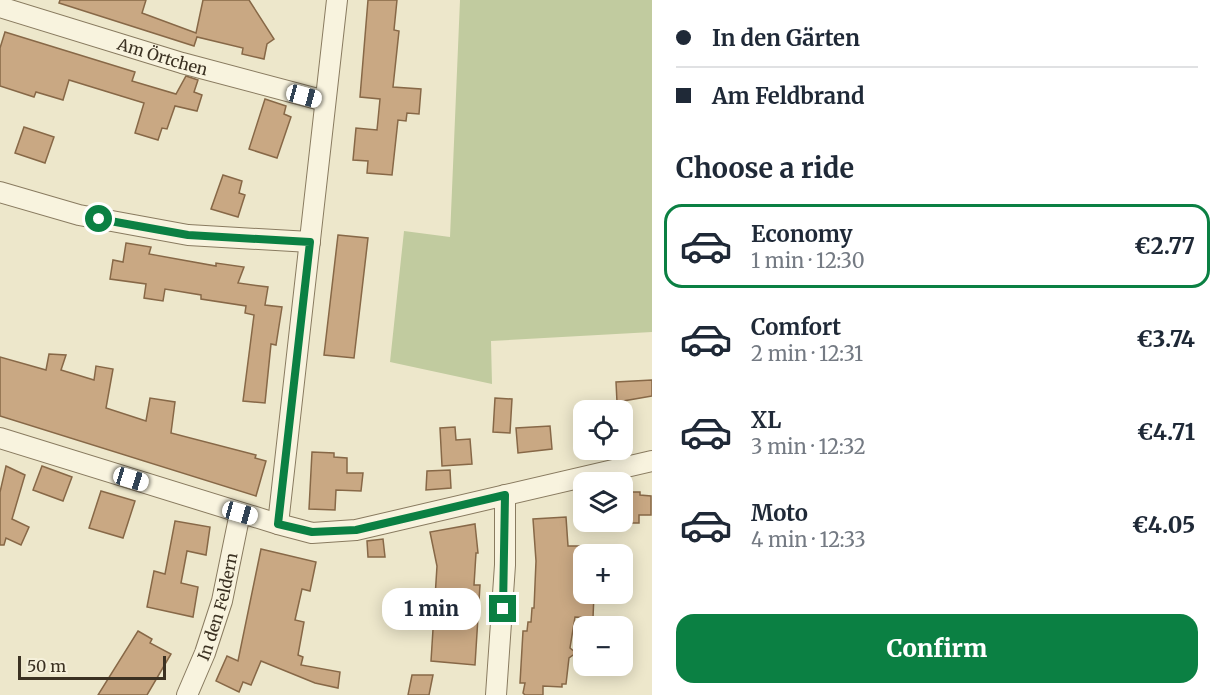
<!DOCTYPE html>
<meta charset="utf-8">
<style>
:root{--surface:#fff;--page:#f6f6f7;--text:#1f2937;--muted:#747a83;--line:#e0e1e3;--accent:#0b8043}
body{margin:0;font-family:Merriweather,serif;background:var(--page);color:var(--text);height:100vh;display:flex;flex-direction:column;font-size:22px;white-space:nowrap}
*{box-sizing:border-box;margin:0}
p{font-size:20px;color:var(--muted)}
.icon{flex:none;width:33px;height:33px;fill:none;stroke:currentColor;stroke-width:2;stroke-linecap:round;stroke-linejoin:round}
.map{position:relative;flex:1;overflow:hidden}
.sheet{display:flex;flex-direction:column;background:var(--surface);width:570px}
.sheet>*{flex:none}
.banner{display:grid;align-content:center;height:132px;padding:0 24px;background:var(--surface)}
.buttons{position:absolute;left:573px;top:400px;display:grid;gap:12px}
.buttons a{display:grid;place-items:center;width:60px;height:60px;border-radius:12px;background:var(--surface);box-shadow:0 3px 15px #0003;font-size:30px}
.scale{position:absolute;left:18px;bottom:15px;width:148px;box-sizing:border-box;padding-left:6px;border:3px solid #3b3122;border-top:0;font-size:16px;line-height:21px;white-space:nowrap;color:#3b3122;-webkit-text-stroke:4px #f5f0da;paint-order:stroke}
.end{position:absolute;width:27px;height:27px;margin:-14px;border:8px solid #0b8043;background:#fff;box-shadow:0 0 0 3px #fff}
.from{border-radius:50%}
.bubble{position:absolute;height:42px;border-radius:18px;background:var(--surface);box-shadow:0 3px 15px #0003;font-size:20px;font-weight:800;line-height:42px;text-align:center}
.car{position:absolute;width:18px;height:36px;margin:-18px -9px;border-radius:8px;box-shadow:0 0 4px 2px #0007;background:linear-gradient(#fff 24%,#345 0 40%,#fff 0 76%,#345 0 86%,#fff 0)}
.banner b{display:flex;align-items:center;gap:21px;height:57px;font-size:22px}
.banner b+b{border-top:2px solid var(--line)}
.banner i{width:15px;height:15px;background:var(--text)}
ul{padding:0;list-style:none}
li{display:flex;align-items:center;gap:18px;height:84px;margin:0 12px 9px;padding:0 12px;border:3px solid transparent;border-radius:18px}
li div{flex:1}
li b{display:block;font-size:22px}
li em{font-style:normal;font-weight:800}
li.on{border-color:var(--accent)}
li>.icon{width:54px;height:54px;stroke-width:1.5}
h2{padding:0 24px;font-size:27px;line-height:72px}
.cta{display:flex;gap:12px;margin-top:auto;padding:12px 24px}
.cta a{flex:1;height:69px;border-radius:18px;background:var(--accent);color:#fff;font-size:24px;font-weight:800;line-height:69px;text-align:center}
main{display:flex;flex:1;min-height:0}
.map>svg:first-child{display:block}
.green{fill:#c1cb9f}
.building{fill:#c9a883;stroke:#876847;stroke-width:1.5}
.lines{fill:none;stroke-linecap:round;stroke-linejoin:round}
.minor-casing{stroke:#897b60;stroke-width:22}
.minor{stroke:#f8f3de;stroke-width:20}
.route{stroke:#0b8043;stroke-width:8}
.labels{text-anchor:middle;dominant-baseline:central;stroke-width:4.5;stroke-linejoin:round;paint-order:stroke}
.street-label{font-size:16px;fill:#3b3122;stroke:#f5f0da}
</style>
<main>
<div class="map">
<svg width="652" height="695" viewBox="0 0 652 695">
<rect width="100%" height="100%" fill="#ede7cb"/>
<path class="green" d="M460 0H652V332L491 341 492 384 390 362 404 231 450 237Z"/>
<g class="building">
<path d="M60 0H146L142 13 196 33 203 0H249L274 39 267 44 264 59 242 54 243 48 197 37 194 46 59 3Z"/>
<path d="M368 0H397L394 30 399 31 393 87 421 89 419 114 407 113 406 121 398 120 392 175 367 173 368 161 353 160 356 128 377 130 380 99 360 97Z"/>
<path d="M5 32 135 72 132 81 176 94 186 76 198 80 194 92 202 95 197 111 175 106 167 129 162 128 158 140 135 133 144 103 69 80 63 100 36 92 34 97 0 86V48Z"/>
<path d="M265 99 286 106 284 114 291 117 277 158 249 149Z"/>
<path d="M24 127 54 137 45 163 15 153Z"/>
<path d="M223 175 242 181 239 193 245 195 238 217 211 209Z"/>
<path d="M338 235 368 238 354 358 324 355Z"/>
<path d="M126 243 151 247 149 254 216 266V263L244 267 238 283 268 287 265 305 282 307 276 345 271 344 265 403 243 401 254 315 245 313 246 306 201 299V295L165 289 163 301 144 298 146 284 110 279 113 260 123 262Z"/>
<path d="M49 354 66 355 61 370 94 380 96 366 113 369 106 408 146 421 150 398 175 402 171 433 256 455 255 458 266 461 256 496 0 416V357L46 370Z"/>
<path d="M652 380V396L617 402 616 382Z"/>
<path d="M495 398 512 399 510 433 493 432Z"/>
<path d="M550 426 552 449 518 453 516 428Z"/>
<path d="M455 427 456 440 470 439 472 464 442 466 440 428Z"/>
<path d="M312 452 334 453V457L347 458V473H363L361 491 336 490 335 510 309 509Z"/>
<path d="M6 466 25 475 12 519 29 527 21 545 6 538 4 545H0V492Z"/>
<path d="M42 466 72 477 63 501 33 490Z"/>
<path d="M450 470 451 488 426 490 427 471Z"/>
<path d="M101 491 135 501 123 538 89 528Z"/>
<path d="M622 492H640V495L651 496V515H639V523H622Z"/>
<path d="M566 517 568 546H584V594H594L593 618 575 617 570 648 576 653 569 658 566 684H562V687L543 686V695H525L523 693 525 683H520L523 631H527L528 622H531L532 608H534L536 561 533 519Z"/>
<path d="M175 521 210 527 206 555 187 551 181 583 198 587 193 617 147 607 154 571 165 574Z"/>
<path d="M475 524 478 553H476L474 585H480L475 665 431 661 437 566 430 532Z"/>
<path d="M383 539 385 557H368L367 541Z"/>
<path d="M261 549 316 562 310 591 302 589 295 620 304 622 298 655 303 657 301 665 340 672 338 688 315 683 261 661 251 685 243 682 239 692 216 681 227 656 238 661Z"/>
<path d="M138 631 152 639 150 643 171 654 147 695H98Z"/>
<path d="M412 675H433L429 695H408Z"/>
</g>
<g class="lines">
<defs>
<g id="minor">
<path id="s1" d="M0 7 182 63 325 101"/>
<path d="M0 192 79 215 188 235 310 242"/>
<path d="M0 438 278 524 312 533 356 530 652 461"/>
<path d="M278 524 337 0"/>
<path id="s2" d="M187 695 205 653 222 601 240 513"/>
<path d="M496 695 505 565V495"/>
</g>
</defs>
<use href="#minor" class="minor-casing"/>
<use href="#minor" class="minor"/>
</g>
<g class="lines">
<path class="route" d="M99 219 188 235 310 242 278 524 312 532 356 530 505 495 503 609"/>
</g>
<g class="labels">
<g class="street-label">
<text stroke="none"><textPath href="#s1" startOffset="170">Am Örtchen</textPath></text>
<text stroke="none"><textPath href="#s2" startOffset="94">In den Feldern</textPath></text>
</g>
</g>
</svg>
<div class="buttons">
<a><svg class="icon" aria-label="locate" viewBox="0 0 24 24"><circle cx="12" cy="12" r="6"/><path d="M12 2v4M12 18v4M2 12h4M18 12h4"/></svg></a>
<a><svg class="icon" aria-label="layers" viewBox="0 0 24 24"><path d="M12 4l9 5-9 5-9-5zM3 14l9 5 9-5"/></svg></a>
<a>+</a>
<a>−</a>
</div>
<div class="scale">50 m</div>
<i class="end from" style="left:99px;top:219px"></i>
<i class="end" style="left:503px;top:609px"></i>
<div class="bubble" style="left:382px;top:588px;width:99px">1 min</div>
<i class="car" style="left:304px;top:96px;rotate:105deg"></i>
<i class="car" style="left:131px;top:479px;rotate:107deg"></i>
<i class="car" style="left:240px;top:513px;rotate:106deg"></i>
</div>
<section class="sheet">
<div class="banner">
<b><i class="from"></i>In den Gärten</b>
<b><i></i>Am Feldbrand</b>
</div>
<h2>Choose a ride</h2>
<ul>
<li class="on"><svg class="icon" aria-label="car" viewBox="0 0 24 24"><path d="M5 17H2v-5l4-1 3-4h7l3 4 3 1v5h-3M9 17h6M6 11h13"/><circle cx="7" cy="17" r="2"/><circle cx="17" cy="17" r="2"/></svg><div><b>Economy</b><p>1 min · 12:30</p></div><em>€2.77</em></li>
<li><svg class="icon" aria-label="car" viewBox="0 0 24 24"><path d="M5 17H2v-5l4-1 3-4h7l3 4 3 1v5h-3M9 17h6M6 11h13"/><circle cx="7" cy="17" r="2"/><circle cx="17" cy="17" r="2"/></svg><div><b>Comfort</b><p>2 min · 12:31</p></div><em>€3.74</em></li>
<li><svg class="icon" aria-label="car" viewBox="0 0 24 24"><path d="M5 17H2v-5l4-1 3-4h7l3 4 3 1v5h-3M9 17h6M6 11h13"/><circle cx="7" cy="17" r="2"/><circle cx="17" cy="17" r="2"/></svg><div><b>XL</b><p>3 min · 12:32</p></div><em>€4.71</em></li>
<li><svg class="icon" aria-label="car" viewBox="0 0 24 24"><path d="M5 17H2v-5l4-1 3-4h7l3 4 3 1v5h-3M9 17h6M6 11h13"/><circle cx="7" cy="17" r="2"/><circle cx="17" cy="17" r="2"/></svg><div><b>Moto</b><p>4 min · 12:33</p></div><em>€4.05</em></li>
</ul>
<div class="cta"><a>Confirm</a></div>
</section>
</main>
